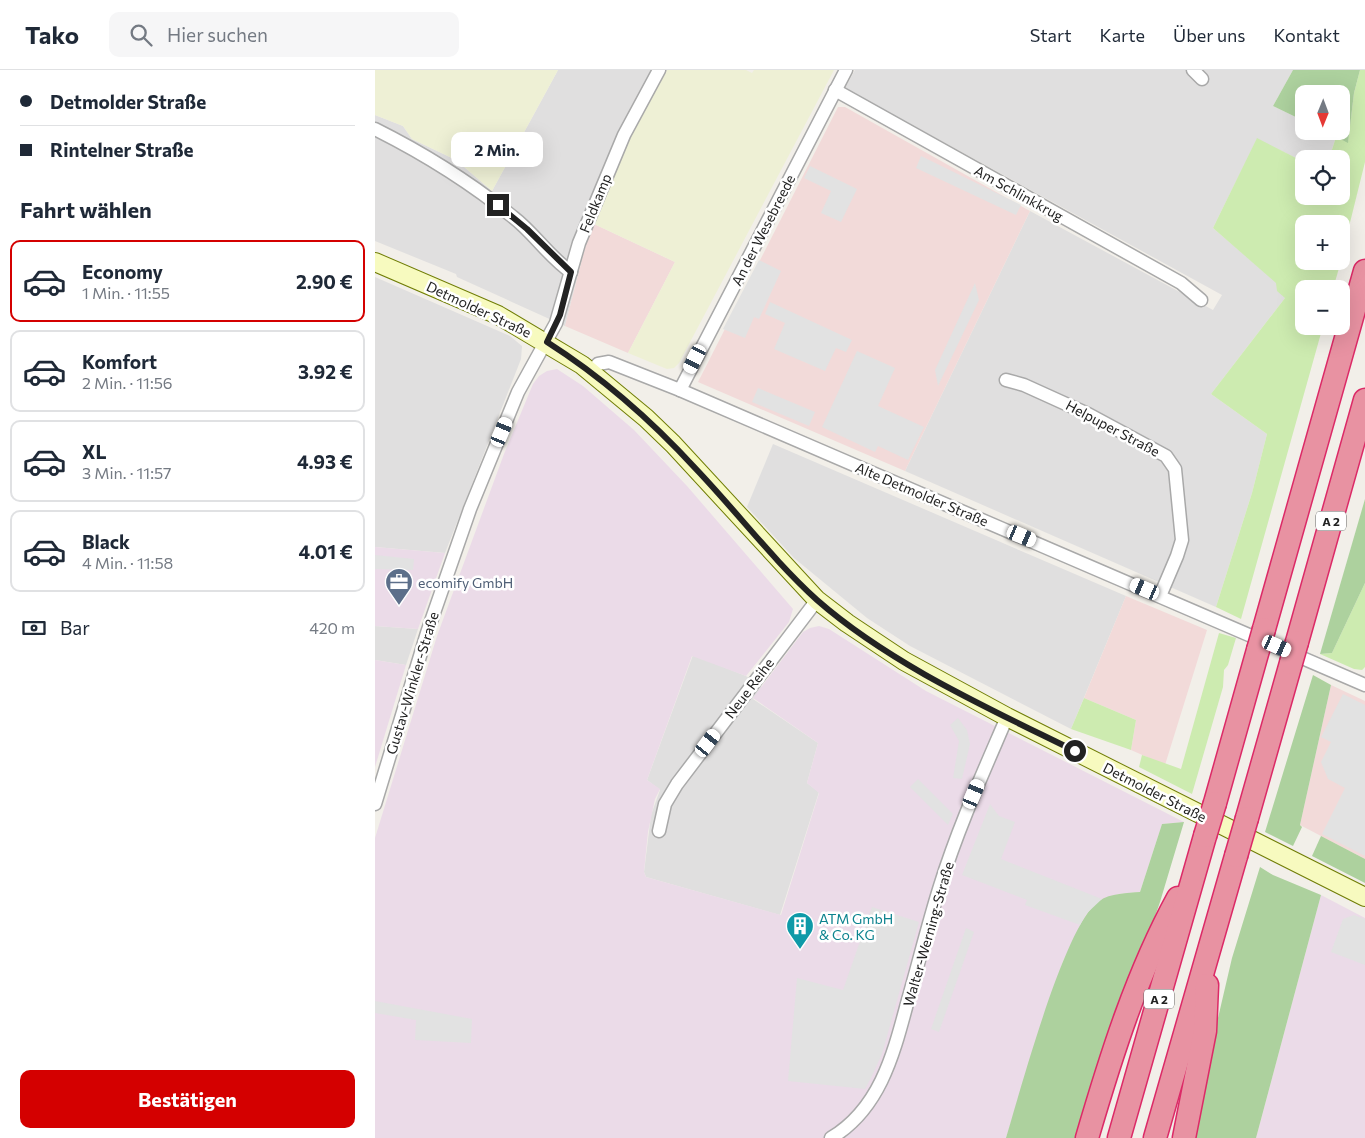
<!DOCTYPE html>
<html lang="de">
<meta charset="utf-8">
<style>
:root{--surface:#fff;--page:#f6f6f7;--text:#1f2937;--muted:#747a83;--line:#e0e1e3;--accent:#d40000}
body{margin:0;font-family:Commissioner,sans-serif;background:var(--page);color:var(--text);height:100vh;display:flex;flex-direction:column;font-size:19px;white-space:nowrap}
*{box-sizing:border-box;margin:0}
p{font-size:16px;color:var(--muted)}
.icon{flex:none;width:28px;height:28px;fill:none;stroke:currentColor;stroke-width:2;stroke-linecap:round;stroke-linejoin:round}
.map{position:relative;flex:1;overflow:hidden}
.side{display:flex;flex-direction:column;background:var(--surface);width:375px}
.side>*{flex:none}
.top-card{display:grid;align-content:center;height:110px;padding:0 20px;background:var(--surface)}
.needle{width:32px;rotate:181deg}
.tools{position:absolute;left:920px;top:15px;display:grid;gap:10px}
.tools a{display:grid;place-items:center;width:55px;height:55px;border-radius:10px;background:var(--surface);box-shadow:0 5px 20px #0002;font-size:25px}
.end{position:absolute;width:22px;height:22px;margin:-11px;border:6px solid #222;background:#fff;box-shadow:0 0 0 2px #fff}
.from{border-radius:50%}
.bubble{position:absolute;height:35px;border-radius:10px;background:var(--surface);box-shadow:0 5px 20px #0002;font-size:16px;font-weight:700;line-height:35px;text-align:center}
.car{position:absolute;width:15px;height:30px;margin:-15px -8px;border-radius:6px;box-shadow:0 0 4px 1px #0007;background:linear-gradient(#fff 24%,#345 0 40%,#fff 0 76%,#345 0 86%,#fff 0)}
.top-card b{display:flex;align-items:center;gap:18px;height:48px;font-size:19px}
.top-card b+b{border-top:1px solid var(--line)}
.top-card i{width:12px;height:12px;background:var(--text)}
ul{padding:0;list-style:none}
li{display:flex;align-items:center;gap:15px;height:82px;margin:0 10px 8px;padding:0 10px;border:2px solid var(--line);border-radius:10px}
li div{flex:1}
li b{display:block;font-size:19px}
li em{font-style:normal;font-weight:700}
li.on{border-color:var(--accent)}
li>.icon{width:45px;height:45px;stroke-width:1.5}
h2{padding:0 20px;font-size:22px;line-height:60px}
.pay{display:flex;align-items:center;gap:12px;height:55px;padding:0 20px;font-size:19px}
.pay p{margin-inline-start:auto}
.primary-button{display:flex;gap:10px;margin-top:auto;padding:10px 20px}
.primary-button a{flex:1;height:58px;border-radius:10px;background:var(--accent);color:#fff;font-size:20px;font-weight:700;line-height:58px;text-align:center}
header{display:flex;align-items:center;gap:30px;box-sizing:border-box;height:70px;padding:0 25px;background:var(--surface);border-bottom:1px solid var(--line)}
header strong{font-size:24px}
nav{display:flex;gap:28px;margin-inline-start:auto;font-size:18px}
.search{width:350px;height:45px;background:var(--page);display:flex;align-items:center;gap:12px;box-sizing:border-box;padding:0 18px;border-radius:10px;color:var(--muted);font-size:19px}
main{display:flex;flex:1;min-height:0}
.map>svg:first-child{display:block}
.residential{fill:#e0dfdf}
.commercial{fill:#f2dad9}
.industrial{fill:#ebdbe8}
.farmland{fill:#eef0d5}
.grass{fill:#cdebb0}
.forest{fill:#add19e}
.parking{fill:#e2e2e2}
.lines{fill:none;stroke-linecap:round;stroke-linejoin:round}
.street-casing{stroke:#a9a9a9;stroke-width:15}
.secondary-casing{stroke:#707d05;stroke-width:20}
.highway-casing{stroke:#dc2a67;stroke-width:25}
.street{stroke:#fff;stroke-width:12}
.secondary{stroke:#f7fabf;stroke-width:18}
.highway{stroke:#e892a2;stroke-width:22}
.highway-bridge-casing{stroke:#dc2a67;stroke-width:25;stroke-linecap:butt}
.highway-bridge{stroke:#e892a2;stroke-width:22}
.route{stroke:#222;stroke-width:6}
.labels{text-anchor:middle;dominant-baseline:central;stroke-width:5;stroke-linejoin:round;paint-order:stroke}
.shield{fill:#fff;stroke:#646464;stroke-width:1}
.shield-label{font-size:12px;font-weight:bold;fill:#222}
.street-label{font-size:14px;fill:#222;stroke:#fff}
.service-label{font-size:14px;fill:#4e5e75;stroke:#fff;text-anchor:start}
.culture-label{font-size:14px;fill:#0d838f;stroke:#fff;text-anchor:start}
</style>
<header>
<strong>Tako</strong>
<div class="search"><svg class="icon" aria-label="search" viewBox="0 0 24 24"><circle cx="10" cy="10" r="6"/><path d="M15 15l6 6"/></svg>Hier suchen</div>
<nav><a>Start</a><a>Karte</a><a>Über uns</a><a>Kontakt</a></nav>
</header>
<main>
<section class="side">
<div class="top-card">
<b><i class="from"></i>Detmolder Straße</b>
<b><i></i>Rintelner Straße</b>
</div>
<h2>Fahrt wählen</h2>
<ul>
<li class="on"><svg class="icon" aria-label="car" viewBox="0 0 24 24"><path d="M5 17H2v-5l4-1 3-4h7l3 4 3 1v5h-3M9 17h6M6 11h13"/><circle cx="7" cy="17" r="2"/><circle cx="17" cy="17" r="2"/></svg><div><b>Economy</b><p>1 Min. · 11:55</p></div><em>2.90 €</em></li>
<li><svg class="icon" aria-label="car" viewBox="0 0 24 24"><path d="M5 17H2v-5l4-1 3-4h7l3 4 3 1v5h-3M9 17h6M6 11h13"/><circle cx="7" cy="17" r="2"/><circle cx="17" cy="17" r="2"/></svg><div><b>Komfort</b><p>2 Min. · 11:56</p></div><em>3.92 €</em></li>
<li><svg class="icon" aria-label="car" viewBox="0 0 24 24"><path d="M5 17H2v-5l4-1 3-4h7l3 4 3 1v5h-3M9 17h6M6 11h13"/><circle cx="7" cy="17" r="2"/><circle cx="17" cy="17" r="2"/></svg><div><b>XL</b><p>3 Min. · 11:57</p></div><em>4.93 €</em></li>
<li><svg class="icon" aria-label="car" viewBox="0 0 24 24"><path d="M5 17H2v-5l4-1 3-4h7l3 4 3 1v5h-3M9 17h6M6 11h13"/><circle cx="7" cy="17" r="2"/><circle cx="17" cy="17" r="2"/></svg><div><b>Black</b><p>4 Min. · 11:58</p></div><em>4.01 €</em></li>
</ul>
<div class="pay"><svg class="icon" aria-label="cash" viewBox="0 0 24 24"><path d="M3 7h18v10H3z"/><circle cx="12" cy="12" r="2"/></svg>Bar<p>420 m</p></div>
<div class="primary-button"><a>Bestätigen</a></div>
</section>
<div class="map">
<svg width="990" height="1068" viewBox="0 0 990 1068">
<rect width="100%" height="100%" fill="#f2efe9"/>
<g class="residential">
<path d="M183 0H292L254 69 212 170 190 256 82 207 81 204 0 171V45L28 56 37 69 81 90 117 121Z"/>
<path d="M480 0H918L898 36 929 51V61H950L961 67 954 89H929V92L882 69 838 158 902 213 910 228 836 324 892 364 877 423 841 537 530 401 655 141 838 240 847 225 470 18Z"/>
<path d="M0 207 135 266 147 276 146 289 70 483 0 477Z"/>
<path d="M398 374 751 526 696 659 535 576 492 548 419 488 372 437Z"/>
<path d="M0 556 43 559 31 595 0 590Z"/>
<path d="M318 585 371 606 387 617 378 629 443 673 432 713 444 722 405 845 271 807 269 802 276 745 285 720 272 710Z"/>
</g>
<g class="commercial">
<path d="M463 37H470L655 141 530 401 323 312Z"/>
<path d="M219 154 300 192 253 283 190 256 212 170Z"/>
<path d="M751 526 832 560 790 695 756 680 761 650 709 628Z"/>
<path d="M956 615 990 631V789L925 755Z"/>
</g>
<g class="industrial">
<path d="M182 299 208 316 259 360 312 416 418 539 414 552 371 606 317 586 272 710 285 719 280 729 273 762 269 802 271 807 406 845 444 723 432 713 443 673 378 628 428 562 435 558 444 556 454 559 551 621 809 752 787 754 765 822 743 824 717 837 711 845 688 891 631 1068H0V768L62 566 129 384 158 314 164 306 172 301Z"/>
<path d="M0 477 70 483 43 559 0 556Z"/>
<path d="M0 590 31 595 0 697Z"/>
<path d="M946 825 990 848V1068H881Z"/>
</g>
<g class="farmland">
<path d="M0 0H183L117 121 81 90 37 69 28 56 0 45Z"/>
<path d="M292 0H371L377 3 379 0H459L304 293 299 298 292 299 253 283 300 192 219 154 254 69Z"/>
</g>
<g class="grass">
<path d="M985 0H990V92L966 189V154H929V191H966L958 219H929V256H948L866 549 841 537 877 423 892 364 836 324 910 228 902 221 901 213 838 158 882 68 929 92V126H966V89H954L961 67 973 72 979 23Z"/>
<path d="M990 513V597L987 600 979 599 945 584 957 583Z"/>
<path d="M844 563 861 568 853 595 849 600 848 617 817 724 764 697 767 685 806 699Z"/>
<path d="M709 628 761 650 756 680 696 659Z"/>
</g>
<g class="forest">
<path d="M918 0H985L979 23 973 73 950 61H966V24H929V51L898 36Z"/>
<path d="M990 429V513L957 583 945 584Z"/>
<path d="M938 605 956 615 925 755 927 757 918 776 890 762Z"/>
<path d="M809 752 785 832 703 1068H631C645 1022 690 853 724 831 736 823 752 823 765 822L787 754Z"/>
<path d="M946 766 990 789V813L937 786Z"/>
<path d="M885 797 898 805 946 825 881 1068H815L857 888Z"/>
</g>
<g class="parking">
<path d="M546 86 646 135 641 145 541 98Z"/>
<path d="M435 96 482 119 466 152 446 143 456 121 429 108Z"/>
<path d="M384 190 406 201 384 249 379 247 370 268 348 259Z"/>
<path d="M600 213 604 230 563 316 560 300Z"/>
<path d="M395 232 477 270 471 282 461 278 450 301 399 279 410 253 390 244Z"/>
<path d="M482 281 520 298 503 336 549 357 533 390 503 376 500 382 447 357Z"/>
<path d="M383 318 440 342 434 356 377 332Z"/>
<path d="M0 485 39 489 38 500 0 499Z"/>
<path d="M968 624 990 635V786L947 764 970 718 953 709 946 692 956 672 946 667Z"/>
<path d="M583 648 592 660 595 674 587 709 578 708 584 671 575 655Z"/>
<path d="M543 709 578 744 573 755 535 717Z"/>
<path d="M615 734 624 746 640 752 626 789 727 829 711 844 705 855 650 835 652 830 587 805Z"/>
<path d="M497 837 544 852 507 984 496 1008 490 1019 413 1011 422 908 468 920Z"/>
<path d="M979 845 990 849V895L956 882 968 849Z"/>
<path d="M591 858 599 862 564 962 556 959Z"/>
<path d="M0 931 97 949 96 973 40 970 41 950 0 943Z"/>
</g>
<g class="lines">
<defs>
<g id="street">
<path d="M818 0 827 9"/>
<path d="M460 20 806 213 826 230"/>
<path d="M0 59C48 83 96 113 138 147 159 163 174 187 196 202"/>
<path d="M216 302 223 294 234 292 305 320 990 615"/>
<path d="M631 310 649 315 713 344 791 386 800 399 807 470 802 486 785 526"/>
<path d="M305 320 471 0"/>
<path d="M0 734 52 563 95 439 143 322 181 253 204 173 249 65 284 0"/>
<path d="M284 761 290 734 302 714 442 530"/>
<path d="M456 1068C506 1038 519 982 533 930 544 892 553 854 565 816 583 758 608 703 632 647"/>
</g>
<path id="secondary" d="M0 192 123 245 207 295 271 348 298 374 442 530 472 553 529 591 632 647 990 827"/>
<g id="highway">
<path d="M889 559 990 201"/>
<path d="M922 572 990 330"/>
<path d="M840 733 883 580"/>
<path d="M872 748 916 593"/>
<path d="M712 1068C736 986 762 903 803 828"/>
<path d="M744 1068 830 766"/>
<path d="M780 1068 861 786"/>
<path d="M809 1068 830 961 832 915"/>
</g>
</defs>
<use href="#street" class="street-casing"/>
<use href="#secondary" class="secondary-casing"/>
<use href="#highway" class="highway-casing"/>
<use href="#street" class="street"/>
<use href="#secondary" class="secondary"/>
<use href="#highway" class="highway"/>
<defs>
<g id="highway-bridge">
<path d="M883 580 889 559"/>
<path d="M916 593 922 572"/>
<path d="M830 766 840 733"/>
<path d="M861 786 872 748"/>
</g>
</defs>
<use href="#highway-bridge" class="highway-bridge-casing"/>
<use href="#highway-bridge" class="highway-bridge"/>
</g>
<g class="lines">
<path class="route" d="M123 135 152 159 196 202 185 245 172 272C227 307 277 351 321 399 362 442 398 490 442 530 515 594 613 638 700 681"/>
</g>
<defs>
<symbol id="office-pin" viewBox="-11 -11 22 30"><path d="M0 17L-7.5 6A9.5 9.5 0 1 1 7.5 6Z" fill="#5c6f8a" stroke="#fff"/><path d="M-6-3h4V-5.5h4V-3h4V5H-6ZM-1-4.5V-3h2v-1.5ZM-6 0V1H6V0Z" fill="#fff"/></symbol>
<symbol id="building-pin" viewBox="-11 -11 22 30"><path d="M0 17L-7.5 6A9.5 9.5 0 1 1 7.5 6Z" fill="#0f9aa8" stroke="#fff"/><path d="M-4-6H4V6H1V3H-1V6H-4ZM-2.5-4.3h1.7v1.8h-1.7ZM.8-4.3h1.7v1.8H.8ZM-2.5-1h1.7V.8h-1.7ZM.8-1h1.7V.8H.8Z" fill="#fff"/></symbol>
</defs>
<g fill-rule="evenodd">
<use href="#office-pin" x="8" y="496" width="32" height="43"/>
<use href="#building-pin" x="409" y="840" width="32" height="43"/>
</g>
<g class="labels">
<g class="shield">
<rect x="941" y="441.5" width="30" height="19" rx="4"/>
<rect x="769" y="919.5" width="30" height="19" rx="4"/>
</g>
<g class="shield-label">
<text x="956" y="451">A 2</text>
<text x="784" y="929">A 2</text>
</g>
<g class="street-label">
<text transform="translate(644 123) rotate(29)">Am Schlinkkrug</text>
<text transform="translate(220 133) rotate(-68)">Feldkamp</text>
<text transform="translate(388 160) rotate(-63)">An der Wesebreede</text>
<text transform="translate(104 239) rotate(25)">Detmolder Straße</text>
<text transform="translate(738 358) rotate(28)">Helpuper Straße</text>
<text transform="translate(547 424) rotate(23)">Alte Detmolder Straße</text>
<text transform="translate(37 613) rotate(-73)">Gustav-Winkler-Straße</text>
<text transform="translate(374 618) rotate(-53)">Neue Reihe</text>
<text transform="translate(780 722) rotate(27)">Detmolder Straße</text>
<text transform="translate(553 864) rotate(-74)">Walter-Werning-Straße</text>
</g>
<g class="service-label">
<text x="43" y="512">ecomify GmbH</text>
</g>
<g class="culture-label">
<text x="444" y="848">ATM GmbH<tspan x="444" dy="16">&amp; Co. KG</tspan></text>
</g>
</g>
</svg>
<div class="tools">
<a><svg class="needle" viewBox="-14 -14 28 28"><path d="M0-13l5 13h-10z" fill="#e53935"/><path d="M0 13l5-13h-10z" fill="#747a83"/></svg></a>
<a><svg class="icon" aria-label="locate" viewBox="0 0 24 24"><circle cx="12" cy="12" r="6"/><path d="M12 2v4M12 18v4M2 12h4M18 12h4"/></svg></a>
<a>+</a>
<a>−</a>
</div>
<i class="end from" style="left:700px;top:681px"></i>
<i class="end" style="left:123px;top:135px"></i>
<div class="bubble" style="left:76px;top:62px;width:92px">2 Min.</div>
<i class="car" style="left:320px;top:289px;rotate:207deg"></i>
<i class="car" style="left:127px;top:362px;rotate:23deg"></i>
<i class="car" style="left:647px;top:466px;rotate:113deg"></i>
<i class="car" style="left:770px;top:519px;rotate:293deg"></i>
<i class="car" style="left:902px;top:576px;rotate:114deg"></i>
<i class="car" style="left:333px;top:673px;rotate:37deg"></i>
<i class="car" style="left:599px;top:724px;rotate:23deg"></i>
</div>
</main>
